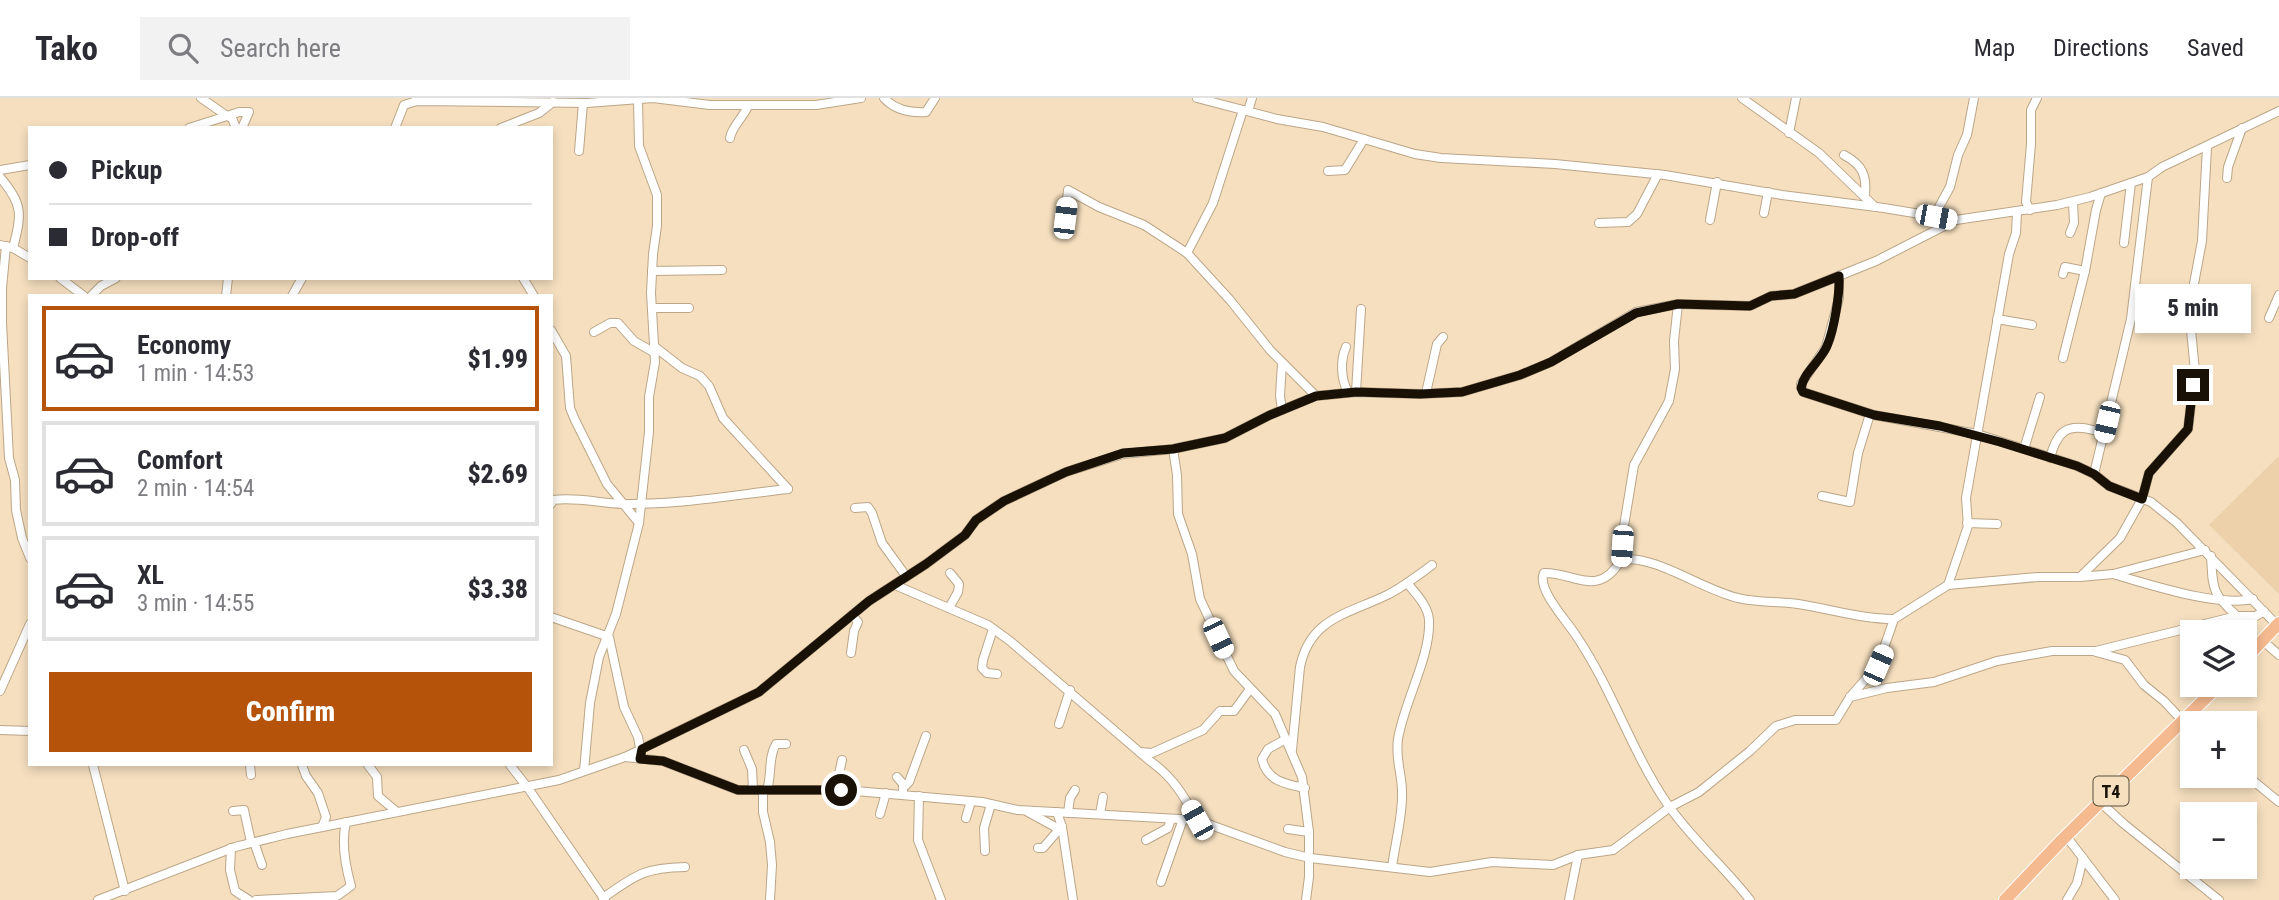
<!DOCTYPE html>
<meta charset="utf-8">
<style>
:root{--surface:#fff;--page:#f2f2f3;--text:#2b2b33;--muted:#7c7c81;--line:#e1e1e2;--accent:#b45309}
body{margin:0;font-family:"Roboto Condensed",sans-serif;background:var(--page);color:var(--text);height:100vh;display:flex;flex-direction:column;font-size:26px;white-space:nowrap}
*{box-sizing:border-box;margin:0}
p{font-size:23px;color:var(--muted)}
.icon{flex:none;width:38px;height:38px;fill:none;stroke:currentColor;stroke-width:2;stroke-linecap:round;stroke-linejoin:round}
.map{position:relative;flex:1;overflow:hidden}
.drawer{position:absolute;left:28px;top:196px;width:525px;height:472px;display:flex;flex-direction:column;background:var(--surface);border-radius:0px;box-shadow:0 4px 10px #0003}
.drawer>*{flex:none}
.banner{position:absolute;left:28px;top:28px;width:525px;height:154px;border-radius:0px;box-shadow:0 4px 10px #0003;display:grid;align-content:center;height:154px;padding:0 21px;background:var(--surface)}
.tools{position:absolute;left:2180px;top:522px;display:grid;gap:14px}
.tools a{display:grid;place-items:center;width:77px;height:77px;border-radius:0px;background:var(--surface);box-shadow:0 4px 10px #0003;font-size:35px}
.end{position:absolute;width:32px;height:32px;margin:-16px;border:9px solid #191106;background:#fff;box-shadow:0 0 0 4px #fff}
.from{border-radius:50%}
.bubble{position:absolute;height:49px;border-radius:0px;background:var(--surface);box-shadow:0 4px 10px #0003;font-size:23px;font-weight:800;line-height:49px;text-align:center}
.car{position:absolute;width:21px;height:42px;margin:-21px -10px;border-radius:9px;box-shadow:0 0 5px 2px #0007;background:linear-gradient(#fff 24%,#345 0 40%,#fff 0 76%,#345 0 86%,#fff 0)}
.banner b{display:flex;align-items:center;gap:24px;height:66px;font-size:26px}
.banner b+b{border-top:2px solid var(--line)}
.banner i{width:18px;height:18px;background:var(--text)}
ul{padding:12px 0 0;list-style:none}
li{display:flex;align-items:center;gap:21px;height:105px;margin:0 14px 10px;padding:0 7px;border:4px solid var(--line);border-radius:0px}
li div{flex:1}
li b{display:block;font-size:26px}
li em{font-style:normal;font-weight:800}
li.on{border-color:var(--accent)}
li>.icon{width:63px;height:63px;stroke-width:1.5}
.cta{display:flex;gap:14px;margin-top:auto;padding:14px 21px}
.cta a{flex:1;height:80px;border-radius:0px;background:var(--accent);color:#fff;font-size:28px;font-weight:800;line-height:80px;text-align:center}
header{display:flex;align-items:center;gap:42px;box-sizing:border-box;height:98px;padding:0 35px;background:var(--surface);border-bottom:2px solid var(--line)}
header strong{font-size:33px}
nav{display:flex;gap:38px;margin-inline-start:auto;font-size:24px}
.search{width:490px;height:63px;background:var(--page);display:flex;align-items:center;gap:18px;box-sizing:border-box;padding:0 24px;border-radius:0px;color:var(--muted);font-size:26px}
.map>svg:first-child{display:block}
.built{fill:#ecd1ab}
.lines{fill:none;stroke-linecap:round;stroke-linejoin:round}
.minor-casing{stroke:#bba687;stroke-width:10}
.trunk-casing{stroke:#fff;stroke-width:14}
.minor{stroke:#fff;stroke-width:8}
.trunk{stroke:#f6ba90;stroke-width:12}
.route{stroke:#191106;stroke-width:9}
.labels{text-anchor:middle;dominant-baseline:central;stroke-width:5;stroke-linejoin:round;paint-order:stroke}
.shield{fill:#f5dfbf;stroke:#5b4f3e;stroke-width:2}
.shield-label{font-size:18px;font-weight:bold;fill:#191106}
</style>
<header>
<strong>Tako</strong>
<div class="search"><svg class="icon" aria-label="search" viewBox="0 0 24 24"><circle cx="10" cy="10" r="6"/><path d="M15 15l6 6"/></svg>Search here</div>
<nav><a>Map</a><a>Directions</a><a>Saved</a></nav>
</header>
<div class="map">
<svg width="2279" height="802" viewBox="0 0 2279 802">
<rect width="100%" height="100%" fill="#f5dfbf"/>
<path class="built" d="M2279 358V496L2209 427Z"/>
<g class="lines">
<defs>
<g id="minor">
<path d="M201 0 227 18 239 14H249L242 30"/>
<path d="M884 0C895 12 910 15 926 14L935 0"/>
<path d="M1197 0 1277 21 1323 29 1415 56 1441 60 1555 66 1665 77 1782 97 1884 110 1956 122 2057 107 2090 99 2148 79 2162 69 2279 13"/>
<path d="M1742 0 1819 55 1875 109"/>
<path d="M1248 13 1252 0"/>
<path d="M189 30 227 18 232 20 236 30"/>
<path d="M395 30 404 7 417 3 587 5 653 0 710 7H816L861 0"/>
<path d="M501 30 539 15 553 4"/>
<path d="M1789 35 1796 0"/>
<path d="M730 40C732 28 743 20 748 8"/>
<path d="M579 53 583 5"/>
<path d="M1844 57C1863 67 1867 78 1865 98"/>
<path d="M0 72 30 67"/>
<path d="M1328 73 1345 72 1364 41"/>
<path d="M0 79C23 107 22 115 13 150"/>
<path d="M2227 80 2228 69 2242 30"/>
<path d="M2030 112 2026 104 2031 46V12L2037 0"/>
<path d="M1764 115 1768 94"/>
<path d="M1936 119 1939 109 1950 89 1958 57 1967 37 1974 0"/>
<path d="M1065 120 1068 92 1099 109 1144 127 1187 155 1230 202 1270 252 1316 298"/>
<path d="M1710 122 1717 84"/>
<path d="M1599 125 1628 124 1637 116 1658 76"/>
<path d="M2070 135 2074 125 2073 104"/>
<path d="M2124 145 2131 85"/>
<path d="M0 147 13 150 30 160"/>
<path d="M6 148 2 190V225L9 360 15 382 16 412 22 440 30 460"/>
<path d="M1187 155 1213 105 1243 12"/>
<path d="M652 173 722 172"/>
<path d="M2063 176 2065 169 2085 173"/>
<path d="M1839 178V200L1826 249 1801 286 1803 294 1874 317 1977 336 2077 368 2094 376 2109 388 2151 404 2177 425 2277 527"/>
<path d="M60 180 84 198"/>
<path d="M523 180 534 198"/>
<path d="M91 198 101 188 116 180"/>
<path d="M226 198 228 180"/>
<path d="M292 198 302 180"/>
<path d="M652 210H689"/>
<path d="M2269 220 2279 197"/>
<path d="M1997 221 2032 227"/>
<path d="M551 232 566 258 570 310 575 322 607 386 639 425"/>
<path d="M594 234 610 225H618L634 243 655 255"/>
<path d="M655 249 682 270 700 278 709 288 723 320 788 391"/>
<path d="M1346 249C1340 262 1341 282 1348 294"/>
<path d="M2063 260 2085 173 2096 112 2101 95"/>
<path d="M1282 265 1280 298 1282 312"/>
<path d="M1356 294 1361 211"/>
<path d="M1426 295 1437 246 1443 239"/>
<path d="M1173 351 1177 377 1178 416 1192 456 1200 501 1234 573 1275 616 1302 679 1309 734V779L1306 802"/>
<path d="M2024 351 2040 299"/>
<path d="M2050 360C2057 334 2066 325 2093 332"/>
<path d="M2094 376 2131 221 2148 79"/>
<path d="M1822 398 1850 404 1858 355 1870 316"/>
<path d="M551 406 553 402C577 399 599 405 623 406 678 407 734 397 788 391"/>
<path d="M855 410 868 409 872 415 882 445 906 478"/>
<path d="M1967 425 1997 426"/>
<path d="M2211 458C2213 490 2211 495 2237 518"/>
<path d="M1621 462 1623 434 1634 367 1669 303 1675 271 1674 243 1678 206"/>
<path d="M2116 477C2152 487 2217 509 2253 501"/>
<path d="M2080 479 2120 440 2142 401 2149 375 2188 331 2195 273 2191 232 2193 191 2202 143 2207 49"/>
<path d="M895 487 988 527 1010 543 1150 663C1173 679 1184 698 1197 722"/>
<path d="M1948 487 1968 428 1966 400 2009 156 2016 135 2017 114"/>
<path d="M949 510 958 494 959 486 950 475"/>
<path d="M551 519 609 539 624 609 638 639 641 655"/>
<path d="M993 531 983 562 982 570 987 575 997 576"/>
<path d="M2263 543 2279 557"/>
<path d="M2096 554 2125 562 2144 587 2164 603 2193 634"/>
<path d="M851 555 854 533 858 524 852 517"/>
<path d="M0 593 30 526"/>
<path d="M1850 599 1887 590 1934 584 1997 563 2052 553H2096L2237 518H2256L2264 513"/>
<path d="M1059 626 1070 592"/>
<path d="M0 632 30 633"/>
<path d="M1286 641 1268 651 1262 661C1267 683 1285 686 1305 690"/>
<path d="M744 652 752 671 753 692"/>
<path d="M1292 652 1300 569C1310 520 1348 516 1387 497 1403 489 1417 478 1432 467"/>
<path d="M1140 654 1152 655 1203 632 1220 613H1234L1250 591"/>
<path d="M625 659 663 663 738 692H844L982 704 1018 712 1197 722 1285 754 1310 760 1430 774 1492 764 1553 767 1578 757 1613 752 1670 709 1699 694 1750 653 1776 628 1795 622H1836L1850 599 1878 567 1894 521"/>
<path d="M93 667 125 793"/>
<path d="M250 667 251 677"/>
<path d="M302 667 306 678 318 695 326 719 322 729"/>
<path d="M368 667 377 679 378 698 397 714"/>
<path d="M510 667 528 690 605 802"/>
<path d="M584 673 590 605 599 559 616 516 639 425 649 334V299L655 264 651 195 653 156 657 128V97L639 48 638 2"/>
<path d="M2245 676 2279 704"/>
<path d="M897 679 903 686V693"/>
<path d="M903 690 909 684 926 638"/>
<path d="M763 692V714L770 744 772 767 770 802"/>
<path d="M767 692C772 677 768 659 776 646H786"/>
<path d="M841 692 839 676 842 662"/>
<path d="M919 698 918 742 941 802"/>
<path d="M2100 704 2124 726 2219 802"/>
<path d="M233 713 244 712 251 744"/>
<path d="M1028 714 1059 731"/>
<path d="M1057 714 1062 729 1073 802"/>
<path d="M1068 715 1070 700 1075 692"/>
<path d="M880 716 886 695"/>
<path d="M1100 716 1103 699"/>
<path d="M966 720 971 703"/>
<path d="M1288 731 1309 734"/>
<path d="M2066 738 2115 802"/>
<path d="M1146 742 1168 730 1171 721"/>
<path d="M254 744 262 767"/>
<path d="M231 750 230 772 235 793 249 802"/>
<path d="M1038 750H1043L1062 728"/>
<path d="M985 753 984 730 991 706"/>
<path d="M1392 769C1395 746 1403 717 1402 694 1402 676 1395 660 1398 641 1404 604 1431 558 1429 522 1428 508 1417 497 1408 486"/>
<path d="M1161 784 1183 721"/>
<path d="M603 800C636 777 643 770 685 769"/>
<path d="M98 802 235 749 287 736 559 682 625 659 759 594 869 503 926 466 965 437 976 422 1004 403 1066 374 1123 356 1173 351 1225 340 1270 317 1316 298 1356 294 1420 296 1462 294 1520 277 1551 264 1636 214 1678 206 1750 208 1771 198 1794 196 1876 163 1956 122"/>
<path d="M256 802 337 798 351 788C345 767 341 745 346 724"/>
<path d="M1569 802 1578 757"/>
<path d="M1750 802C1724 768 1690 740 1666 704 1631 652 1612 591 1577 539 1568 524 1536 491 1544 475 1574 474 1598 501 1621 462 1655 456 1702 492 1738 500 1757 505 1778 503 1798 506 1830 511 1862 521 1894 521L1948 487 2038 479H2080L2113 476 2205 452"/>
<path d="M2067 802 2077 785 2083 760"/>
</g>
<g id="trunk">
<path d="M2245 561 2279 525"/>
<path d="M2005 802 2062 742 2220 586"/>
</g>
</defs>
<use href="#minor" class="minor-casing"/>
<use href="#trunk" class="trunk-casing"/>
<use href="#minor" class="minor"/>
<use href="#trunk" class="trunk"/>
</g>
<g class="lines">
<path class="route" d="M841 692H738L663 663 640 661 642 651 759 594 869 503 926 466 965 437 976 422 1004 403 1066 374 1123 355 1173 351 1225 340 1270 317 1316 298 1356 294 1420 296 1462 294 1520 277 1551 264 1636 215 1678 206 1750 208 1771 198 1794 196 1839 178C1840 196 1834 232 1827 248 1820 264 1804 274 1801 290L1803 294 1874 317 1940 328 2000 344 2077 368 2094 376 2109 388 2142 401 2149 375 2188 331 2193 287"/>
</g>
<g class="labels">
<rect class="shield" x="2093.5" y="678.5" width="35" height="29" rx="5"/>
<g class="shield-label">
<text x="2111" y="693">T4</text>
</g>
</g>
</svg>
<div class="tools">
<a><svg class="icon" aria-label="layers" viewBox="0 0 24 24"><path d="M12 4l9 5-9 5-9-5zM3 14l9 5 9-5"/></svg></a>
<a>+</a>
<a>−</a>
</div>
<i class="end from" style="left:841px;top:692px"></i>
<i class="end" style="left:2193px;top:287px"></i>
<div class="bubble" style="left:2135px;top:186px;width:116px">5 min</div>
<i class="car" style="left:1936px;top:119px;rotate:101deg"></i>
<i class="car" style="left:1065px;top:120px;rotate:7deg"></i>
<i class="car" style="left:2107px;top:324px;rotate:193deg"></i>
<i class="car" style="left:1622px;top:448px;rotate:184deg"></i>
<i class="car" style="left:1218px;top:540px;rotate:155deg"></i>
<i class="car" style="left:1878px;top:567px;rotate:24deg"></i>
<i class="car" style="left:1197px;top:722px;rotate:331deg"></i>
<div class="banner">
<b><i class="from"></i>Pickup</b>
<b><i></i>Drop-off</b>
</div>
<section class="drawer">
<ul>
<li class="on"><svg class="icon" aria-label="car" viewBox="0 0 24 24"><path d="M5 17H2v-5l4-1 3-4h7l3 4 3 1v5h-3M9 17h6M6 11h13"/><circle cx="7" cy="17" r="2"/><circle cx="17" cy="17" r="2"/></svg><div><b>Economy</b><p>1 min · 14:53</p></div><em>$1.99</em></li>
<li><svg class="icon" aria-label="car" viewBox="0 0 24 24"><path d="M5 17H2v-5l4-1 3-4h7l3 4 3 1v5h-3M9 17h6M6 11h13"/><circle cx="7" cy="17" r="2"/><circle cx="17" cy="17" r="2"/></svg><div><b>Comfort</b><p>2 min · 14:54</p></div><em>$2.69</em></li>
<li><svg class="icon" aria-label="car" viewBox="0 0 24 24"><path d="M5 17H2v-5l4-1 3-4h7l3 4 3 1v5h-3M9 17h6M6 11h13"/><circle cx="7" cy="17" r="2"/><circle cx="17" cy="17" r="2"/></svg><div><b>XL</b><p>3 min · 14:55</p></div><em>$3.38</em></li>
</ul>
<div class="cta"><a>Confirm</a></div>
</section>
</div>
